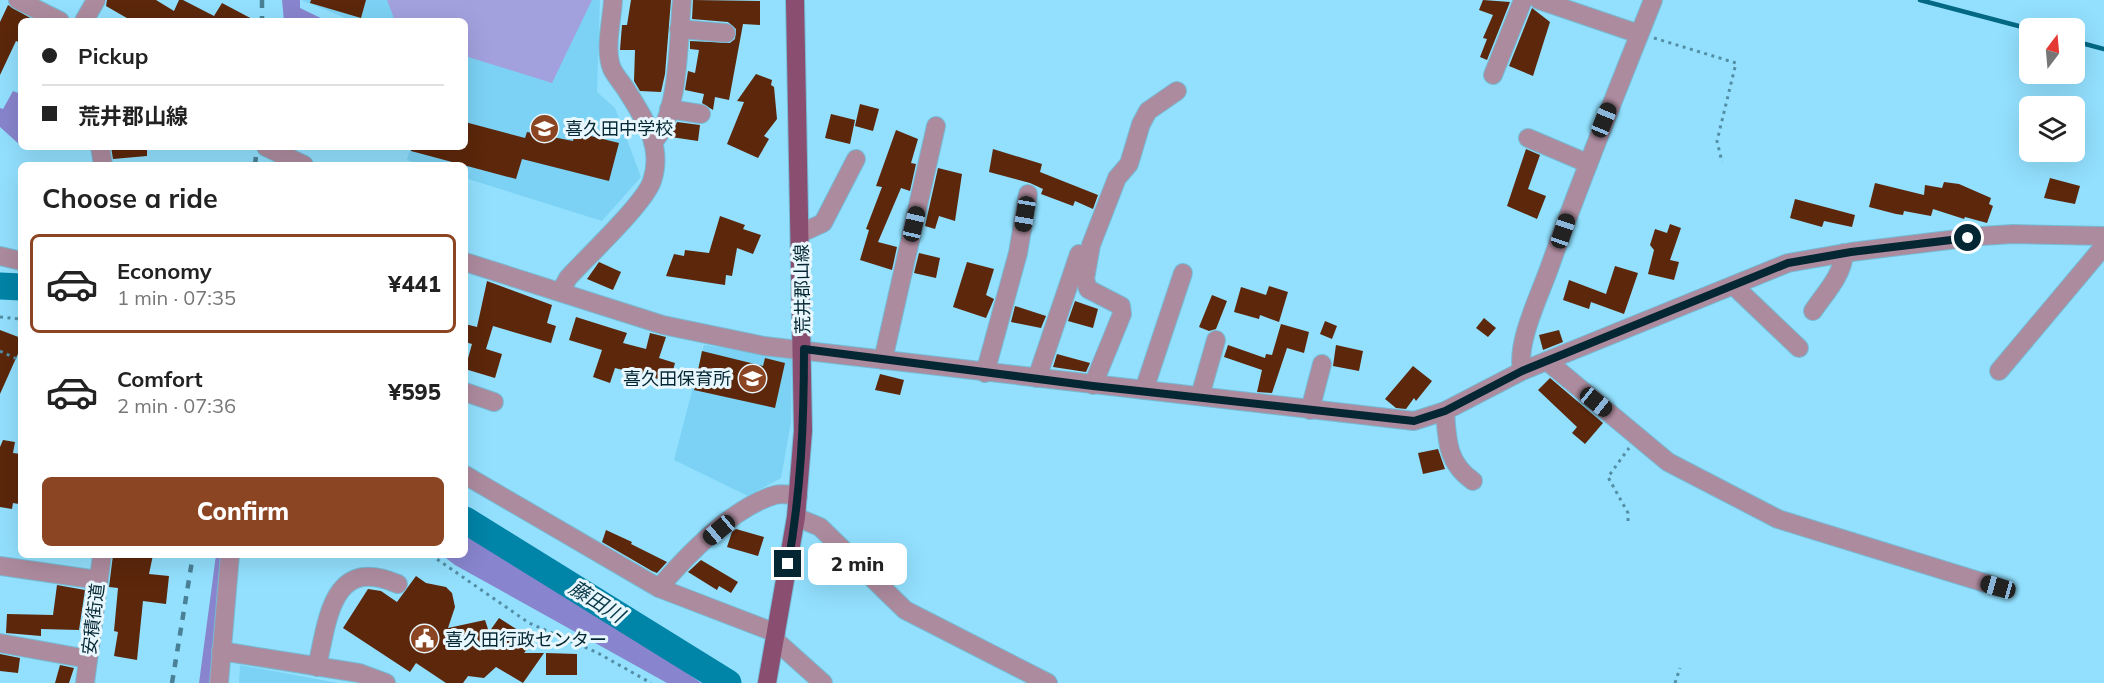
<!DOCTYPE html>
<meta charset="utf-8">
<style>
:root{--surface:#fff;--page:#f6f6f6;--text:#222;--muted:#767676;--line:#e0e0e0;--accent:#8c4522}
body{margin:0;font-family:Mulish,"Noto Sans JP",sans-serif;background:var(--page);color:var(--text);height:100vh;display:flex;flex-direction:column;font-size:22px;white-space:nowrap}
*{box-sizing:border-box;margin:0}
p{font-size:20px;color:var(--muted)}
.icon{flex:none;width:33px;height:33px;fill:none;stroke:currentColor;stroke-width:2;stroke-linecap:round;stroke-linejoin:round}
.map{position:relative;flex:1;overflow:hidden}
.sheet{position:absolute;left:18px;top:162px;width:450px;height:396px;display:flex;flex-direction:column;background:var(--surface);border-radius:9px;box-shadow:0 6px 24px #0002}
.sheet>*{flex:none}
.banner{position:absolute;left:18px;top:18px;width:450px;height:132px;border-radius:9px;box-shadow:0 6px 24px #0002;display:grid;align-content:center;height:132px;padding:0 24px;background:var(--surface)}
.needle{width:39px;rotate:16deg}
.tools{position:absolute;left:2019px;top:18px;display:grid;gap:12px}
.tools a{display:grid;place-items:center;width:66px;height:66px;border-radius:9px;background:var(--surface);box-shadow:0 6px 24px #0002;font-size:30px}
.end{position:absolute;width:27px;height:27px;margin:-14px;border:8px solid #052733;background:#fff;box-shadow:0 0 0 3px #fff}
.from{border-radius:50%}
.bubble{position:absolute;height:42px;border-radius:9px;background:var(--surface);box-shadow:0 6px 24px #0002;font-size:20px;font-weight:800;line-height:42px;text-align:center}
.car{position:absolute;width:18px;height:36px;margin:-18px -9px;border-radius:8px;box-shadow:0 0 4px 2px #0007;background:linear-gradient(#222 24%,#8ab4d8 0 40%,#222 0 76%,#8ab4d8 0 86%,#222 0)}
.banner b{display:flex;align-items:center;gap:21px;height:57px;font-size:22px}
.banner b+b{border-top:2px solid var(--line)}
.banner i{width:15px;height:15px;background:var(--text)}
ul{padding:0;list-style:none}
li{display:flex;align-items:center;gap:18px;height:99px;margin:0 12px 9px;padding:0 12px;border:3px solid transparent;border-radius:9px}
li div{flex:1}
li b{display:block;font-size:22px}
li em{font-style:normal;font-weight:800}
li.on{border-color:var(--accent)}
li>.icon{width:54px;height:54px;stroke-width:1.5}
h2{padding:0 24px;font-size:27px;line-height:72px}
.cta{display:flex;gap:12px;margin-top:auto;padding:12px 24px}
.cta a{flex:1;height:69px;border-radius:9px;background:var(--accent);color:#fff;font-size:24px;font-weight:800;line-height:69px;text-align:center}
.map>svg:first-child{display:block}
.built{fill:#7cd2f4}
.green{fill:#a2a1de}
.forest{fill:#8885ce}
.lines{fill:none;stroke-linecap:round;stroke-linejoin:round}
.stream{stroke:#026884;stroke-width:4.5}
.river{stroke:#0084a7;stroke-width:27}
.building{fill:#5c270b}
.minor-casing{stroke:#76bbd5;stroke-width:20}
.major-casing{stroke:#76bbd5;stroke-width:20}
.path{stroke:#538ea4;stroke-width:3;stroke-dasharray:3 4.5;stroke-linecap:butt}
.minor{stroke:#ad8b9e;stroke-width:18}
.major{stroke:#894e70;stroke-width:18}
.rail{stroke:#498095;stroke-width:4.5;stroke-dasharray:8 8;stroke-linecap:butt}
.route{stroke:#052733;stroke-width:8}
.labels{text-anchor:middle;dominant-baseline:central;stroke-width:6;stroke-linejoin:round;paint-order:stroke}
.poi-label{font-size:18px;fill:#052733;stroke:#e8f7fd;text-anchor:start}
.street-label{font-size:18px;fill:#052733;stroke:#e8f7fd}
.water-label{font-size:20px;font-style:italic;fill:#093948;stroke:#e8f7fd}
</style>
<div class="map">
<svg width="2104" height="683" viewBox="0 0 2104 683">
<rect width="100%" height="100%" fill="#92e0fe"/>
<g class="built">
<path d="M301 0H600L597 92 615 108 641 177 602 221 465 178V165H422L407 160 411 147H465V21H353Z"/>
<path d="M704 345 792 357 791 422 781 478 748 496 674 460Z"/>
<path d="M240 665 338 683H239Z"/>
</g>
<path class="green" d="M387 0H592L552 83 465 56V21H395Z"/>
<g class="forest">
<path d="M282 0H300V8L327 21H284Z"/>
<path d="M13 91 21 94 20 145 0 127V108L3 109Z"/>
<path d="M465 533 656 651 701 683H667L455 565 442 555H465Z"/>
<path d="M216 555H234L216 683H199Z"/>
</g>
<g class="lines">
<g class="stream">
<path d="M1920 0 2030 29"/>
<path d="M2074 41 2104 49"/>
</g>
<g class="river">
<path d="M0 286 21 287"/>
<path d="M465 520 728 683"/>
</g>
</g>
<g class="building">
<path d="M107 0H156L174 11 179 0H183L214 16 222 3 256 21H132L106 6Z"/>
<path d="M311 0H366L361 18 310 3Z"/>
<path d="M631 0H671L665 74 661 92 640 91 634 81 635 50H620L622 25H627Z"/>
<path d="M693 0 760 1V25L743 24 729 100 715 97 713 110 702 103 704 94 685 90 688 71 695 73 699 50 690 49V41L730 43 735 39 736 29 728 22 692 19Z"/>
<path d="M1483 0 1510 2 1487 60 1480 57 1487 39 1483 38 1493 15 1479 10Z"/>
<path d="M8 5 32 19 21 21V43L16 41 0 75V22Z"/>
<path d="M1532 8 1550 22 1533 76 1509 66Z"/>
<path d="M756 74 772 80 771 85 774 87 777 119 764 136 769 139 758 158 727 144 744 102 737 101Z"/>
<path d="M860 104 879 109 873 131 855 126Z"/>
<path d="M831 114 855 120 850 144 825 138Z"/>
<path d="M465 122 525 138 527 132 573 141 575 132 619 143 609 181 522 159 516 179 411 151V147H465Z"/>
<path d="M677 122 700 125 698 141 671 137Z"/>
<path d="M896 130 918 139 911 163 916 164 910 191 901 188 878 242 897 247 892 270 860 260 869 230 866 229 882 187 876 186Z"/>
<path d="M111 147H147V156L113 159Z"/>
<path d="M993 149 1042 164 1040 172 1098 195 1093 209 1075 201 1073 206 1041 194 1043 189 1030 183 989 172Z"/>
<path d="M1526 149 1540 155 1528 189 1546 196 1537 219 1507 206Z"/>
<path d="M938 168 962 174 955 221 939 216 935 229 925 226Z"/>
<path d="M2050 178 2080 186 2075 204 2044 198Z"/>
<path d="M1944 182 1959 184 1991 198 1989 204 1993 206 1987 223 1965 217 1964 219 1933 209 1931 216 1904 211 1903 215 1896 214 1869 207 1875 183 1924 195 1925 185 1942 188Z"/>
<path d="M1795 199 1855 215 1852 227 1824 221 1822 227 1790 218Z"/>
<path d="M720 216 745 225 743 229 761 235 753 254 737 248 732 276 726 275 725 285 666 276 674 254 684 256 685 250 709 253Z"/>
<path d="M1670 224 1681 228 1670 260 1679 262 1674 280 1648 274 1654 250 1650 245 1655 229 1667 233Z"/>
<path d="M919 253 940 258 936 278 914 273Z"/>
<path d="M599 262 621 272 613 290 587 279Z"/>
<path d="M967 262 994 269 986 295 994 299 986 318 953 307Z"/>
<path d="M1615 266 1638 273 1624 314 1591 302 1589 309 1563 300 1569 280 1606 294Z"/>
<path d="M487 281 552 305 547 323 556 326 551 343 493 326 486 349 502 354 495 378 465 369 472 344 465 342V324L477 327Z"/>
<path d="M1269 286 1288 292 1279 322 1260 315 1259 319 1234 312 1241 287 1266 295Z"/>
<path d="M1212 295 1227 301 1216 329 1209 331 1199 327Z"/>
<path d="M1075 301 1098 309 1093 328 1068 321Z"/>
<path d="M1015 306 1046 316 1041 328 1011 322Z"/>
<path d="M576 317 627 333 623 343 646 349 650 333 666 337 659 358 675 363 670 382 615 368 610 383 593 377 602 350 569 340Z"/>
<path d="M1484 318 1496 328 1488 337 1476 328Z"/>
<path d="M1325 321 1337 326 1332 339 1320 334Z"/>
<path d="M1281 324 1309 332 1304 353 1287 348 1272 393 1257 392 1262 370 1224 357 1228 345 1265 358 1266 354 1272 355Z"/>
<path d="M0 330 21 338V347L0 394Z"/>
<path d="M1559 330 1563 342 1543 350 1539 335Z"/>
<path d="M1336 345 1363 351 1359 371 1333 366Z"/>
<path d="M702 351 763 366 765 358 785 363 775 408 694 390Z"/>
<path d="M1057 354 1090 363 1086 372 1053 367Z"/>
<path d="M1413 366 1432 381 1416 401 1414 398 1406 409 1396 408 1385 399Z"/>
<path d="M880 374 904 380 900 395 875 390Z"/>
<path d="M1550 378 1603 423 1585 444 1572 433 1577 427 1538 390Z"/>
<path d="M3 440 15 442 13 453 21 454 19 504 13 503 12 509 0 507V447Z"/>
<path d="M1438 449 1445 469 1423 474 1418 453Z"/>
<path d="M736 529 764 537 758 556 727 547 732 532Z"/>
<path d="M606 530 632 542 631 544 667 562 657 573 652 571 602 542Z"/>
<path d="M113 555H153L149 574 169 576 166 604 143 601 137 660 114 656 118 632 114 631 118 588 109 587Z"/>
<path d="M701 560 738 582 731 593 719 586 717 590 688 572Z"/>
<path d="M416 576 426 583 446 587 452 593 455 607 448 628 485 620 489 632 499 618 535 641 524 653H544L523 683 496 667 484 678 468 676 463 683H446L416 663 410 672 343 628 368 589 381 591 397 602Z"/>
<path d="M57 585 85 590 79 630 41 629V636L6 633 7 614 53 615Z"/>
<path d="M546 653 577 654V675H546Z"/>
<path d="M0 654 20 658 18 673 0 671Z"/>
<path d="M60 665 74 668 69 683H55Z"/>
</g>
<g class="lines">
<defs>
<g id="minor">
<path d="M18 0 60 21"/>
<path d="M1539 0 1639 34"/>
<path d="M84 21 96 0"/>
<path d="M679 29 726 33"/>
<path d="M1493 75 1523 0"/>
<path d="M669 109 701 114"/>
<path d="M1528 138 1587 163"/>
<path d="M653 142C680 115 678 38 682 0"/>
<path d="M100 147 103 165"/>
<path d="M266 147 304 165"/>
<path d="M801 233 823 223 856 159"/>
<path d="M0 256 21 261"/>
<path d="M465 262 663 325 764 346 1414 421 1445 411 1522 371 1788 263 1851 252 1982 236 2013 234 2104 236"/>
<path d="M1734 286 1799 348"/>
<path d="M561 291 568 278C586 258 645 203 652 181 664 146 643 116 625 88 621 82 615 75 612 69 604 49 612 21 613 0"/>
<path d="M1813 311C1825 293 1843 275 1844 253"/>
<path d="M883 360 936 126"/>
<path d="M1547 361 1668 462 1778 519 1998 587"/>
<path d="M1522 371C1516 342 1540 295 1550 266 1582 176 1618 89 1653 0"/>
<path d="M1999 371 2104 246"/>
<path d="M985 373 1018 253 1028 194"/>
<path d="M1037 378 1079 254"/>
<path d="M1093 385 1122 314 1121 306 1088 289 1085 279 1091 245 1117 178 1129 164 1141 124 1148 111 1177 91"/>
<path d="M1144 390 1183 273"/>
<path d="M465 392 494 402"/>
<path d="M1200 396 1216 340"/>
<path d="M1310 410 1322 364"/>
<path d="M1445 411C1447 440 1447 463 1473 481"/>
<path d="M465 475 659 588 776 633"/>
<path d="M796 517 820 527 905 610 1048 683"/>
<path d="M0 566 98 580"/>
<path d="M659 588C686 556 733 507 775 495 782 493 791 495 798 496"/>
<path d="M775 640 823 683"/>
<path d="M0 643 88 659"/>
<path d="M221 651 359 673 386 683"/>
<path d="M317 667C328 618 332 555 398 584"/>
<path d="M85 683 102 555"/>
<path d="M219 683 230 555"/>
</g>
<path id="major" d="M767 683 796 517 803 431 795 0"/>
</defs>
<use href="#minor" class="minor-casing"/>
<use href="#major" class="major-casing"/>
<g class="path">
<path d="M1654 38 1736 63 1717 141 1722 162"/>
<path d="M0 317 21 319"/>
<path d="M0 351 21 361"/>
<path d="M1628 521V513L1608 477 1629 448"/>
<path d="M431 555 529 623 596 652 651 683"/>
<path d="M1675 683 1680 668"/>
</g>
<use href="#minor" class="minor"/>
<use href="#major" class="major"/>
<g class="rail">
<path d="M262 0V21"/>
<path d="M255 165 257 147"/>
<path d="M172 683 193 555"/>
</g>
</g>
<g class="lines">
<path class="route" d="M788 564C801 492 804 422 804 349L1093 386 1414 421 1445 411 1522 371 1788 263 1851 252 1968 238"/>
</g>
<defs>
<symbol id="school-disc" viewBox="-11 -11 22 22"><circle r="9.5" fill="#8c4522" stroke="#e8f7fd"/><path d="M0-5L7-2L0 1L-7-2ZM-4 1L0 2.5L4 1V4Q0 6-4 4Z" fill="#fff"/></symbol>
<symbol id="civic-disc" viewBox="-11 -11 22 22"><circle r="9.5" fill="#8c4522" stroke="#e8f7fd"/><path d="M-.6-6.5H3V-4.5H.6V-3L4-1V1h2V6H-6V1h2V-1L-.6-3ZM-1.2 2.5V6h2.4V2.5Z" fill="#fff"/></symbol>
</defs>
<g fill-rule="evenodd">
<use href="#school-disc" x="528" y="112" width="33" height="33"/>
<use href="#school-disc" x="736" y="362" width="33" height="33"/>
<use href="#civic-disc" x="408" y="622" width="33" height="33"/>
</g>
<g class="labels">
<g class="poi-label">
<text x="565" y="128">喜久田中学校</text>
<text x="731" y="378" text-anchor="end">喜久田保育所</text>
<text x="445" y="639">喜久田行政センター</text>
</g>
<g class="street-label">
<text transform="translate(802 289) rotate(-91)">荒井郡山線</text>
<text transform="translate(93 619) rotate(-83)">安積街道</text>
</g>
<g class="water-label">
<text transform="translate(597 601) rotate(32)">藤田川</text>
</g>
</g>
</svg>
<div class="tools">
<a><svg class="needle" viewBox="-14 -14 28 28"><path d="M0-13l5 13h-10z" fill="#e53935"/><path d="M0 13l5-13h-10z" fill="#767676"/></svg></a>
<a><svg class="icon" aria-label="layers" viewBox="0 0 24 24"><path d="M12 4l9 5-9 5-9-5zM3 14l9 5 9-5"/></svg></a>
</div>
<i class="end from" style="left:1968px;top:238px"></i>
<i class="end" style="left:788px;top:564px"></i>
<div class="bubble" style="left:808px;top:543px;width:99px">2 min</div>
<i class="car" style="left:1604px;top:120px;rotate:22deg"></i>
<i class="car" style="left:1025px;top:214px;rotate:189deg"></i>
<i class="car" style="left:914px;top:224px;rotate:13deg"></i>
<i class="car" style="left:1563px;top:231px;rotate:19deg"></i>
<i class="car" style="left:1596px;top:402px;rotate:129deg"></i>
<i class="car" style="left:719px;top:530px;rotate:230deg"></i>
<i class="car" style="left:1998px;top:587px;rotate:286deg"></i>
<div class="banner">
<b><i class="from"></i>Pickup</b>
<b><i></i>荒井郡山線</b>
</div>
<section class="sheet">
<h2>Choose a ride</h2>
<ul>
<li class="on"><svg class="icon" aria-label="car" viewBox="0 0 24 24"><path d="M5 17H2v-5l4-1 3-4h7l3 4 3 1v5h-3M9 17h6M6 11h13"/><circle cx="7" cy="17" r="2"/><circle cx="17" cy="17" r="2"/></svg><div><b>Economy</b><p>1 min · 07:35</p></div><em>¥441</em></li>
<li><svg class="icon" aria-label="car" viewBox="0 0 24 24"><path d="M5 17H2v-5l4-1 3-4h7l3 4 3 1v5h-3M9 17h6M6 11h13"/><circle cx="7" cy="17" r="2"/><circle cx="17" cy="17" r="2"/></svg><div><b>Comfort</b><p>2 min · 07:36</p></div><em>¥595</em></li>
</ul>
<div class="cta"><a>Confirm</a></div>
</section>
</div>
